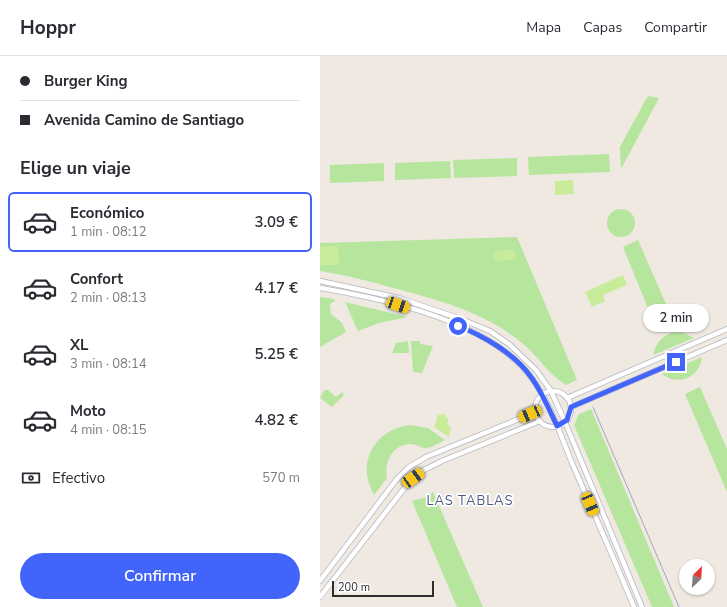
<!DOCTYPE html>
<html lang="es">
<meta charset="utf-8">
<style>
:root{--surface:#fff;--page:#f2f2f3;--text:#2b2b33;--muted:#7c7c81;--line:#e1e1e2;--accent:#4264fb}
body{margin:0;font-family:"Nunito Sans",sans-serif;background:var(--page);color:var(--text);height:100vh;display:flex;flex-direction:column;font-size:15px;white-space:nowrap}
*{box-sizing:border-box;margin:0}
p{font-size:13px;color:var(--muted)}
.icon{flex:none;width:22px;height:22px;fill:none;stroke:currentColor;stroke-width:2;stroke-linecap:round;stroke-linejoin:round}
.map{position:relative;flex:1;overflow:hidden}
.details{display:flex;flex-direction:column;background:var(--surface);width:320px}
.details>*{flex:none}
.hud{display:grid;align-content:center;height:88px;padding:0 20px;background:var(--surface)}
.needle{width:26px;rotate:25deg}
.tools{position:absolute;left:359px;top:503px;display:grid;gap:8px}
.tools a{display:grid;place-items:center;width:36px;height:36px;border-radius:50%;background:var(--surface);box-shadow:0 1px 3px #0004;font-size:20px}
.scale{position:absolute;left:12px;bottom:10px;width:102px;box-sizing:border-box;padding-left:4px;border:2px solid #2e2e2e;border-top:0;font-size:11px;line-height:14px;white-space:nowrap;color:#2e2e2e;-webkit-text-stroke:3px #fff;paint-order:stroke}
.end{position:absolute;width:18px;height:18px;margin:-9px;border:5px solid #4264fb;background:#fff;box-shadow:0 0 0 2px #fff}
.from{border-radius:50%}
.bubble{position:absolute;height:28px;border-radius:14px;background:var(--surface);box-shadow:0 1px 3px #0004;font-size:13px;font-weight:600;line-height:28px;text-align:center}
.car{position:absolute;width:12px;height:24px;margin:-12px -6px;border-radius:5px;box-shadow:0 0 3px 1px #0007;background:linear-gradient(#f5c518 24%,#345 0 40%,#f5c518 0 76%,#345 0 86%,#f5c518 0)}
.hud b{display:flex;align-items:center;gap:14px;height:38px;font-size:15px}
.hud b+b{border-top:1px solid var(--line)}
.hud i{width:10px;height:10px;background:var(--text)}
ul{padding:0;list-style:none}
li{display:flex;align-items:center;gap:12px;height:60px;margin:0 8px 6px;padding:0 12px;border:2px solid transparent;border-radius:6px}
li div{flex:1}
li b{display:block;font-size:15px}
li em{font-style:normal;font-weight:600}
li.selected{border-color:var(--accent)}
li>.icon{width:36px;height:36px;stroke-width:1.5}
h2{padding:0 20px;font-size:18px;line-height:48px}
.pay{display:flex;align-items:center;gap:10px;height:44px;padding:0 20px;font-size:15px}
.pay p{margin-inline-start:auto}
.primary-button{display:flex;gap:8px;margin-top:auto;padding:8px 20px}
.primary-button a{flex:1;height:46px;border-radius:24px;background:var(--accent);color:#fff;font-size:16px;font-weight:600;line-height:46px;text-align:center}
header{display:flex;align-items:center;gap:24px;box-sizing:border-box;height:56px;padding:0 20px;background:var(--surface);border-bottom:1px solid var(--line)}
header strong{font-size:19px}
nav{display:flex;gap:22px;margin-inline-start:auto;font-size:14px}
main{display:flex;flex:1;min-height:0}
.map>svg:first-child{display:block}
.green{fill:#b6e59e}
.pitch{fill:#c9ec9a}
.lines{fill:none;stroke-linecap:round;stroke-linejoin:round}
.minor-casing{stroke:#b4b7c1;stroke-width:6}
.minor{stroke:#fff;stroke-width:4.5}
.tram{stroke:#a3a6b8;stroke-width:1}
.route{stroke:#4264fb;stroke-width:5}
.labels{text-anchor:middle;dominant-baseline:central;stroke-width:3.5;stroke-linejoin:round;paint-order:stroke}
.neighbourhood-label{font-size:13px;letter-spacing:1px;fill:#4d5680;stroke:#fff}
</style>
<header>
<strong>Hoppr</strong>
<nav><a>Mapa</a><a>Capas</a><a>Compartir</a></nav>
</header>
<main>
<section class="details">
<div class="hud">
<b><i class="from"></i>Burger King</b>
<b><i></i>Avenida Camino de Santiago</b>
</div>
<h2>Elige un viaje</h2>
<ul>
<li class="selected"><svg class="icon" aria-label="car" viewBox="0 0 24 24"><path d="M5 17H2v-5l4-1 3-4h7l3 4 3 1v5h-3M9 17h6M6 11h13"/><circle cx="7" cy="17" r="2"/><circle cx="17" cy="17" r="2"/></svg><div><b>Económico</b><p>1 min · 08:12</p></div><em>3.09 €</em></li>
<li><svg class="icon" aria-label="car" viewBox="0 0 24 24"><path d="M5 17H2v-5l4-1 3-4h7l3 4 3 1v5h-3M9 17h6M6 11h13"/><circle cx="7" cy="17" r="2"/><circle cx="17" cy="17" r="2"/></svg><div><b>Confort</b><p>2 min · 08:13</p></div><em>4.17 €</em></li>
<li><svg class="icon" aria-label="car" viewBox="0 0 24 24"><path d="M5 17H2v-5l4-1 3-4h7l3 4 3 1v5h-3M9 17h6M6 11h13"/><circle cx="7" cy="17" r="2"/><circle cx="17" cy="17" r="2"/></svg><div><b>XL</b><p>3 min · 08:14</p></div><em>5.25 €</em></li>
<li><svg class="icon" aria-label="car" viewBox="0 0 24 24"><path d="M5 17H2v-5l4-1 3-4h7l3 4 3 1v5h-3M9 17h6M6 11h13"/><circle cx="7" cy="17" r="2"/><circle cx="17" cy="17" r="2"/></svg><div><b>Moto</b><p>4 min · 08:15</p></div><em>4.82 €</em></li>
</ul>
<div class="pay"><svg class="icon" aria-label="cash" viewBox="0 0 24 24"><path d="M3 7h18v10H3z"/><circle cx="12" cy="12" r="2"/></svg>Efectivo<p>570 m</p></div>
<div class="primary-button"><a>Confirmar</a></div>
</section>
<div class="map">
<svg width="407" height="551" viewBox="0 0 407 551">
<rect width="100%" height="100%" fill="#efe9e1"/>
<g class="green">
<path d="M329 40 339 42 301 113 300 91 326 43Z"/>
<path d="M289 98 290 116 209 119 208 101Z"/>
<path d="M197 102V120L134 122 133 104Z"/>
<path d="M130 105 131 122 75 124V107Z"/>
<path d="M64 107V125L10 127V109Z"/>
<circle cx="301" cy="167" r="14"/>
<path d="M197 181 257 324 246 329C227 317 219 301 202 287 166 257 122 245 77 233 52 226 26 219 0 215V187Z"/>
<path d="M318 184 352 262 335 269 303 191Z"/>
<path d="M0 241 14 243 15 245 10 248 11 258 22 267 26 276 0 291Z"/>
<path d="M25 246 88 261 59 267 38 275Z"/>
<path d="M355 276H362L374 282 333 299C336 287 342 279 355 276Z"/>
<path d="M88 285 89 297H72L76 287Z"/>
<path d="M91 285H100V288L113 290 102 317 93 316Z"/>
<path d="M382 301C380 321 358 331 342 318Z"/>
<path d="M380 331 407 393V436L365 338Z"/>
<path d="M4 334H8L16 341 22 336 24 339 12 351 0 342Z"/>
<path d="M271 353 279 372 354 551H332L254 369 259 358Z"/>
<path d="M91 369 108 372 125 384C120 386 110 393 105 392 99 391 96 388 90 388 72 389 64 406 67 422L54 439C51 433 48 426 47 419 44 391 66 371 91 369Z"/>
<path d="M113 436 163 551H137L92 445 107 441Z"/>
</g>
<g class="pitch">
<path d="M253 124 254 138 235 139V125Z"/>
<path d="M18 190 19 209H0V191Z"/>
<path d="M194 193 196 203 175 206 173 196Z"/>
<path d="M303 219 307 229 283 239 285 245 272 251 265 236Z"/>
<path d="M124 358 129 364 127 368 131 371 129 381 114 371 118 359Z"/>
</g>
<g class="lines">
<defs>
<g id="minor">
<path d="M0 225 79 242 141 263 170 275 190 289 216 314 231 335 245 366 322 551"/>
<path d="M0 232C65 243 168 265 210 320 230 345 240 378 252 407 273 455 294 503 314 551"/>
<circle cx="233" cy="353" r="18"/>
<path d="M247 342 407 273"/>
<path d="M251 351 407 284"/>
<path d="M0 525 76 424 89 411 106 401 216 356"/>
<path d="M0 541 93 421 104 414 122 405 220 365"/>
</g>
</defs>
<use href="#minor" class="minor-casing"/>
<use href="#minor" class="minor"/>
<path class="tram" d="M273 351 359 551"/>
</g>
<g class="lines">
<path class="route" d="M138 270C164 280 195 298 211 321 222 336 229 353 237 370L247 364 251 351 356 306"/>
</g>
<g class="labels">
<g class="neighbourhood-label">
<text x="150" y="445">LAS TABLAS</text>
</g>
</g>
</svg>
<div class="tools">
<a><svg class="needle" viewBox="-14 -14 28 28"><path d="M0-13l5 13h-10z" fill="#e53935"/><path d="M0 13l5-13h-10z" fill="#7c7c81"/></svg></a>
</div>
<div class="scale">200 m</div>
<i class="end from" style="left:138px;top:270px"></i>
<i class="end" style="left:356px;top:306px"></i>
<div class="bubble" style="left:323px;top:248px;width:66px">2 min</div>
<i class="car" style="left:78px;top:249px;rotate:109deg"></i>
<i class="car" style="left:210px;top:358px;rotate:247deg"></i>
<i class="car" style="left:93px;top:422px;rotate:55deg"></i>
<i class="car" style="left:270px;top:448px;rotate:157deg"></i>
</div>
</main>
